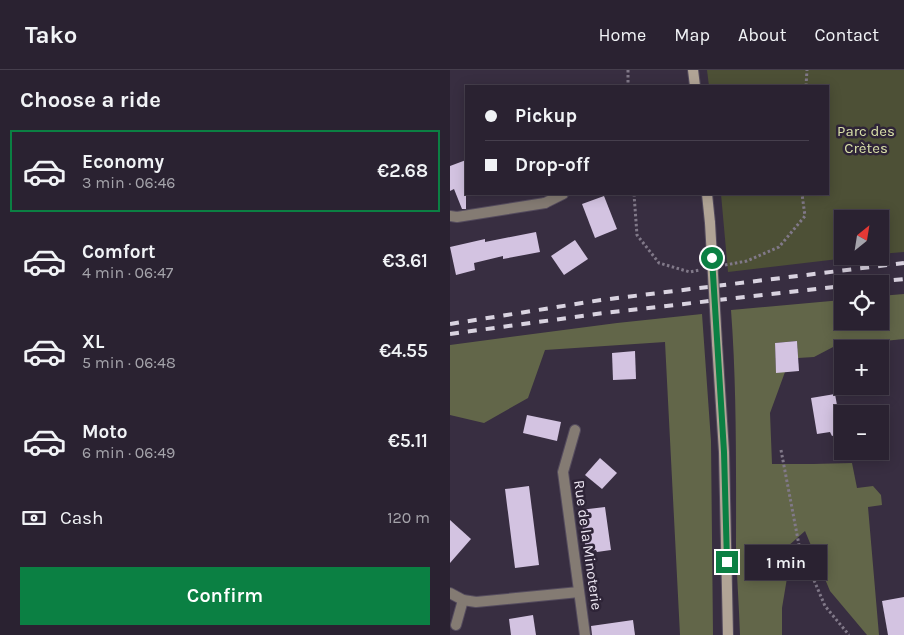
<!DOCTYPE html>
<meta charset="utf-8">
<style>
:root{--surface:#2a2231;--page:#362f3d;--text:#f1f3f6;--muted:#a5a4ab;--line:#463f4d;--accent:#0b8043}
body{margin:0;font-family:Karla,sans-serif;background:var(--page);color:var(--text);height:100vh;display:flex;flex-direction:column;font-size:19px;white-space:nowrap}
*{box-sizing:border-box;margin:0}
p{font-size:16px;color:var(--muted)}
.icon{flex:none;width:28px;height:28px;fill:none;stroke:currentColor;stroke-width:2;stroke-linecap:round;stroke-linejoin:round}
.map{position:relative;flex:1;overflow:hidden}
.panel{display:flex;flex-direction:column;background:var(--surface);width:450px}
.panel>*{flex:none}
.hud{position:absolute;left:15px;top:15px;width:364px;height:110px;border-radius:0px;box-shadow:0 2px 12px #0003,0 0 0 1px var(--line);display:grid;align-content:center;height:110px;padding:0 20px;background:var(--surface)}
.needle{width:32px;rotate:30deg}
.fabs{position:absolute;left:384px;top:140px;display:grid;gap:10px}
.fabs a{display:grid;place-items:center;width:55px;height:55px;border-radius:0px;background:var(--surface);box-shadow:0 2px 12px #0003,0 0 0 1px var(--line);font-size:25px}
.end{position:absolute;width:22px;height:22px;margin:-11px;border:6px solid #0b8043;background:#fff;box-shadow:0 0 0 2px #fff}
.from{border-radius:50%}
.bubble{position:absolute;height:35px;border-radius:0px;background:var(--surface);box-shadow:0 2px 12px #0003,0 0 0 1px var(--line);font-size:16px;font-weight:600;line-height:35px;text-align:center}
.hud b{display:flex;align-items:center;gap:18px;height:48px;font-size:19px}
.hud b+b{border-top:1px solid var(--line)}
.hud i{width:12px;height:12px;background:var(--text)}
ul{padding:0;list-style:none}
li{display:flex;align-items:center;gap:15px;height:82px;margin:0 10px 8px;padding:0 10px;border:2px solid transparent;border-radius:0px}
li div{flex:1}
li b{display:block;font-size:19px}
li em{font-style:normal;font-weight:600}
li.active{border-color:var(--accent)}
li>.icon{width:45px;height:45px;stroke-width:1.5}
h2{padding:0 20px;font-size:22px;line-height:60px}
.pay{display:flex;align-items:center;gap:12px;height:55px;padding:0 20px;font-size:19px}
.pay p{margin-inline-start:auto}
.button{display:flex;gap:10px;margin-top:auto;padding:10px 20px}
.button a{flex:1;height:58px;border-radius:0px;background:var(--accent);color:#fff;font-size:20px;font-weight:600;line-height:58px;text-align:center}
header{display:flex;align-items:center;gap:30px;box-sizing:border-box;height:70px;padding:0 25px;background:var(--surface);border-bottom:1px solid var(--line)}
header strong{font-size:24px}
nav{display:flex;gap:28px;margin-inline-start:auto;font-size:18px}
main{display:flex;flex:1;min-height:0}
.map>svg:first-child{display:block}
.green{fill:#4d5036}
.forest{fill:#626649}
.building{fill:#d3c3e1}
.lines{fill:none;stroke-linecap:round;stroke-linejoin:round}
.service-casing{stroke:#554c5e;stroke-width:12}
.minor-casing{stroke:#554c5e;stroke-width:12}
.secondary-casing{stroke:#554c5e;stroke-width:12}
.path{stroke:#817989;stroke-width:3;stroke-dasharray:2.5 2.5;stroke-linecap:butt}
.service{stroke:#847b73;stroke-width:10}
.minor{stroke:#847b73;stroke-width:10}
.secondary{stroke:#b1a496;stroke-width:10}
.rail{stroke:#d9d3e0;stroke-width:4;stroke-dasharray:9 9;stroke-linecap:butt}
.secondary-bridge-casing{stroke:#554c5e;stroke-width:12;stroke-linecap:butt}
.secondary-bridge{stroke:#b1a496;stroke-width:10}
.route{stroke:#0b8043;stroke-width:6}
.labels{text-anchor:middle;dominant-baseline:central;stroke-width:5;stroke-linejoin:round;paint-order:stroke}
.park-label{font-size:15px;fill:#d9e0a9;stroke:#2e2437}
.street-label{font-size:15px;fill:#efe9f5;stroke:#2e2437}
</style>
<header>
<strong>Tako</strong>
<nav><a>Home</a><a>Map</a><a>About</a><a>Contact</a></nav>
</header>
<main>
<section class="panel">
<h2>Choose a ride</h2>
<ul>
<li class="active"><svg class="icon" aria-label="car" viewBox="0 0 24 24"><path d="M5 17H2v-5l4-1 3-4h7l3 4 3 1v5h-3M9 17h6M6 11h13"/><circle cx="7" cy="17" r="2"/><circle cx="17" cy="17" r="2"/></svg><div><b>Economy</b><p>3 min · 06:46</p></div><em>€2.68</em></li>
<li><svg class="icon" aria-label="car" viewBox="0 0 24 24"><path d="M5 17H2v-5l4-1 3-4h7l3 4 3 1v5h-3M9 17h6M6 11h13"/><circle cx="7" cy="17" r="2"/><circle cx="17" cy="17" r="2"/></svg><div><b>Comfort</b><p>4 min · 06:47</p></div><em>€3.61</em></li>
<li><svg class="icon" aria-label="car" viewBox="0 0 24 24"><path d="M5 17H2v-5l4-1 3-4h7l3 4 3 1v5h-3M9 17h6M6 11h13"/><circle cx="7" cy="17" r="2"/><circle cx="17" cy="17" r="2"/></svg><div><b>XL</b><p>5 min · 06:48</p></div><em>€4.55</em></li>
<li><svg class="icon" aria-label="car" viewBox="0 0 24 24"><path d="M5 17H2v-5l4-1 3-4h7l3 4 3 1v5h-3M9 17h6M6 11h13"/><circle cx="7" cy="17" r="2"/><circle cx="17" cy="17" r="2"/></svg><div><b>Moto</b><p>6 min · 06:49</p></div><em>€5.11</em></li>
</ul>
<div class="pay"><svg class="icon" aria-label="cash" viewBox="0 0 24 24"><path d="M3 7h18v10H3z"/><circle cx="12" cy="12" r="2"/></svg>Cash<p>120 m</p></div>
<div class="button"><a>Confirm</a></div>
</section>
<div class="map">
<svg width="454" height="565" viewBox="0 0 454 565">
<rect width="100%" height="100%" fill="#382e41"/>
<path class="green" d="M257 0H454V182L430 184V149H392V186H414L278 202 271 124H378V16H259Z"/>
<g class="forest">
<path d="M454 224V269L385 276 364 287 348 288 347 271 325 273 326 302H335L320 343 322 394H363L402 393 407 418 423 416 431 425 432 435 418 437 429 565H417L380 521 355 461 328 485 337 508 332 538V565H290C289 537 287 509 286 481 286 401 287 320 281 240L392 230V251H430V226Z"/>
<path d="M252 244 261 371 263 565H230L215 272 95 280 78 328 34 353 0 345V275L167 253Z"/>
</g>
<g class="building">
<path d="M16 90V139H12L4 119 0 121V96Z"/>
<path d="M154 126 167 159 145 168 132 134Z"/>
<path d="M86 162 90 182 53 189V186L24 193 25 200 6 205 0 177 35 169V172Z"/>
<path d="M125 170 138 189 114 205 101 186Z"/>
<path d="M347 271 349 301 326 303 325 273Z"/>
<path d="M185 281 186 309 163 310 162 283Z"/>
<path d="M385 324 392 363 382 366 380 362 367 364 361 328Z"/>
<path d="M77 345 111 352 107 371 73 363Z"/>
<path d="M150 388 167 403 152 419 135 405Z"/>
<path d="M79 416 89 495 65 498 55 419Z"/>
<path d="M155 437 161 480 147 482 146 480 136 481 130 440Z"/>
<path d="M0 450 21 469 0 493Z"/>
<path d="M454 527V565H438L432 531Z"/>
<path d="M83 545 86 565H61L59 549Z"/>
<path d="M183 550 185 565H142L141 556Z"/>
</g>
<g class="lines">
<defs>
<g id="service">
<path d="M95 133 113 124"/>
<path d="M6 555 13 530"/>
</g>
<g id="minor">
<path d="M0 146 7 147 95 133"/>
<path d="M125 360 113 402 135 565"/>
<path d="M0 523 13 530 26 532 129 522"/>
</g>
<g id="secondary">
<path d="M243 0 245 16"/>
<path d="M257 124 260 153"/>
<path d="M267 274 274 382 278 565"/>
</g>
</defs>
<use href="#service" class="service-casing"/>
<use href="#minor" class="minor-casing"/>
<use href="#secondary" class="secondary-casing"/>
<g class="path">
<path d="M178 0V16"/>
<path d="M356 16 357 0"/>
<path d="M184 124 187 165 209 193 240 202 250 200"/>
<path d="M275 195 297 191 329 177 355 146 352 124"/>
<path d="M331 380 349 475 375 536 399 565"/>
</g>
<use href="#service" class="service"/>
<use href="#minor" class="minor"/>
<use href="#secondary" class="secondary"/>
<g class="rail">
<path d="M408 214 454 209"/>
<path d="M0 254 151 230 454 193"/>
<path d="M0 264 154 243 392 216"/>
</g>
<defs>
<path id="secondary-bridge" d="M260 153 267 274"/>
</defs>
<use href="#secondary-bridge" class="secondary-bridge-casing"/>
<use href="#secondary-bridge" class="secondary-bridge"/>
</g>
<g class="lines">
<path class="route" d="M262 188 274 382 277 492"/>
</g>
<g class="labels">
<g class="park-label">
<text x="416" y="61">Parc des<tspan x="416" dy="17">Crètes</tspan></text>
</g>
<g class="street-label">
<text transform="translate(138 475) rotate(82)">Rue de la Minoterie</text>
</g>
</g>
</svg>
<div class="fabs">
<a><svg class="needle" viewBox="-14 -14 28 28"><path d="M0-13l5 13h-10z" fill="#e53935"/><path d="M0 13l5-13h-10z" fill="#a5a4ab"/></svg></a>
<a><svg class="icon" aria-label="locate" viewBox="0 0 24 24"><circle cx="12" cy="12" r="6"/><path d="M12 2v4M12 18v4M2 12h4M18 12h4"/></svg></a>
<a>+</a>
<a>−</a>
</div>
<i class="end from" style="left:262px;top:188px"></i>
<i class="end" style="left:277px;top:492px"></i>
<div class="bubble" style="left:295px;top:475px;width:82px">1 min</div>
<div class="hud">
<b><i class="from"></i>Pickup</b>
<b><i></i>Drop-off</b>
</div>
</div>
</main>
